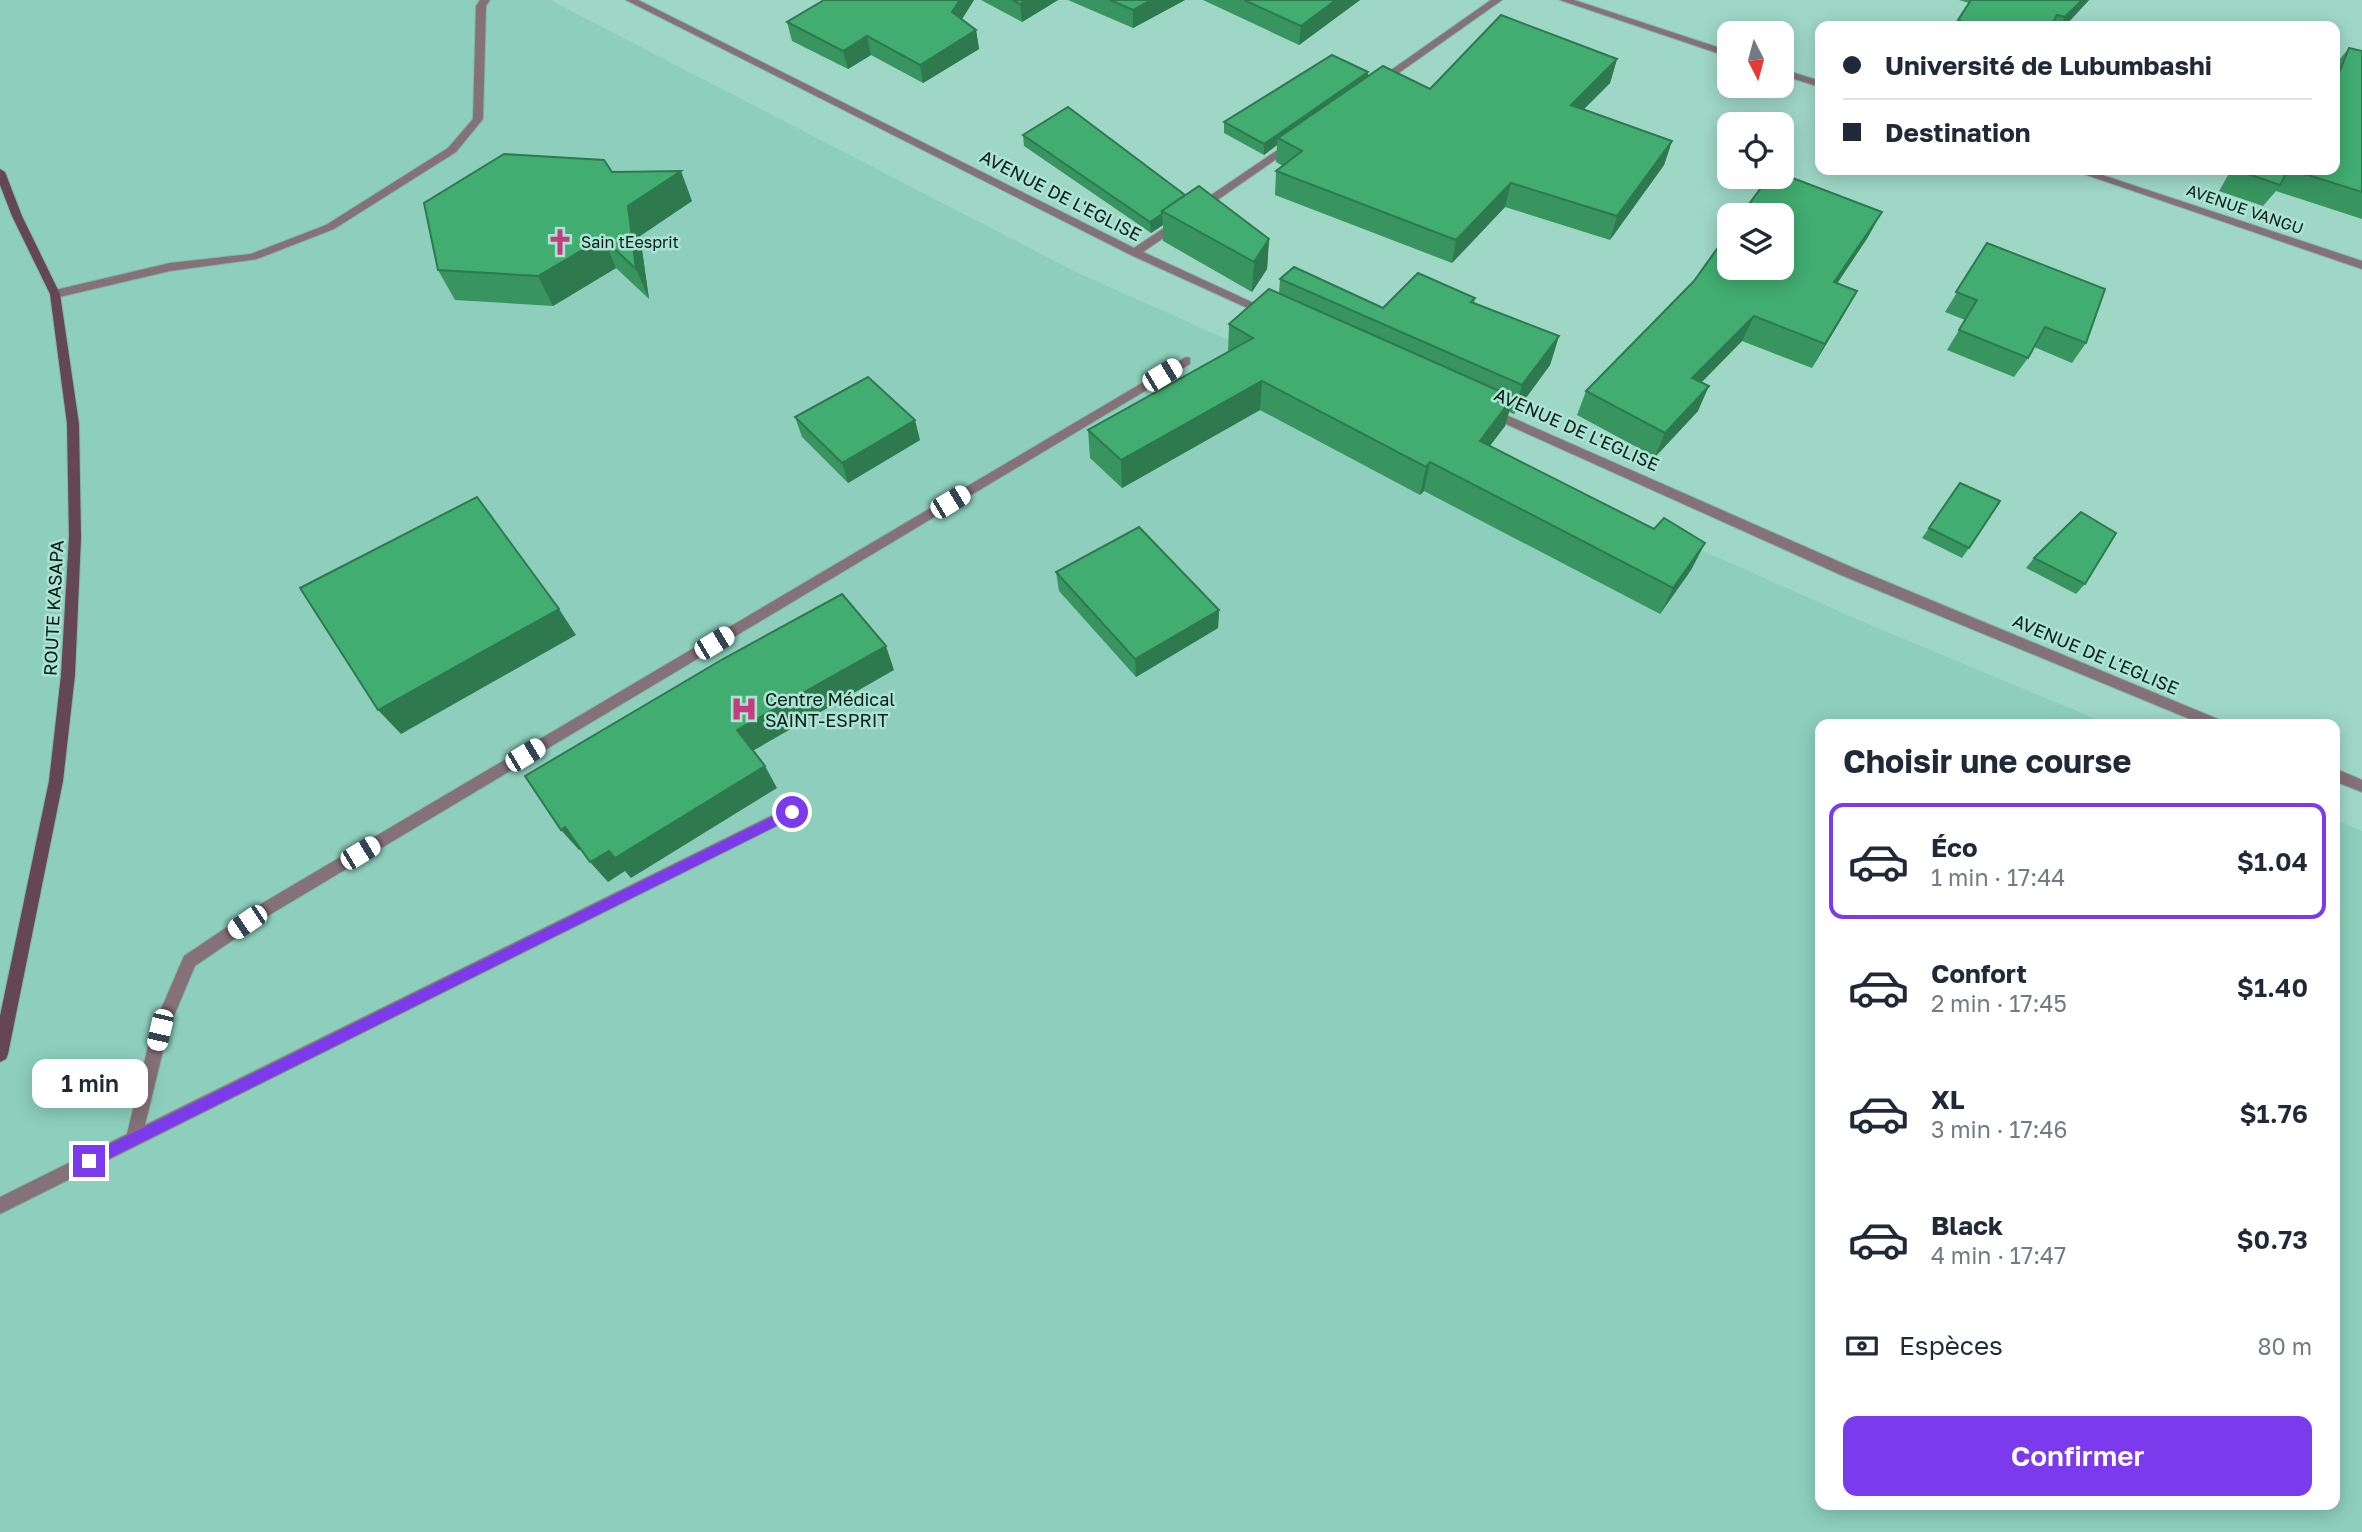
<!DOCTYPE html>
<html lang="fr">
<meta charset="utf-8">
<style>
:root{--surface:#fff;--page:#f6f6f7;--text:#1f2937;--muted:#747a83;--line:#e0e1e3;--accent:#7c3aed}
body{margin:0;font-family:"Golos Text",sans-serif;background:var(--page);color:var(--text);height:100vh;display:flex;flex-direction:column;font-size:26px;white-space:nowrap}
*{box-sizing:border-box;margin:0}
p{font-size:23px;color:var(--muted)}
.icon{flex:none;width:38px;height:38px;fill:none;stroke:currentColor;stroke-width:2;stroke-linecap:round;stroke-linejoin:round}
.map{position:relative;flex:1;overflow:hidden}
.details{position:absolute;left:1815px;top:719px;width:525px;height:791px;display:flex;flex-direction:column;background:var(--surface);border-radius:14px;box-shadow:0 4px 18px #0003}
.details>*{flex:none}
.banner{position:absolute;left:1815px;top:21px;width:525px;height:154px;border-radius:14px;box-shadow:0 4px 18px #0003;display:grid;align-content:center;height:154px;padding:0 28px;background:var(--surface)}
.needle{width:46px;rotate:174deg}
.controls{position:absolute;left:1717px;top:21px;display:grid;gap:14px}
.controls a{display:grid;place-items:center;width:77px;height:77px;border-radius:14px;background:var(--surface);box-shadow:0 4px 18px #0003;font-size:35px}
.end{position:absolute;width:32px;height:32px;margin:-16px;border:9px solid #7c3aed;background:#fff;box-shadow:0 0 0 4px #fff}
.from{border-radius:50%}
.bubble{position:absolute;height:49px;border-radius:14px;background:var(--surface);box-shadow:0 4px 18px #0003;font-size:23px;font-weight:600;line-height:49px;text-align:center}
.car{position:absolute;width:21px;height:42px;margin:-21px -10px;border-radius:9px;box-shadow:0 0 5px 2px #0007;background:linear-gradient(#fff 24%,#345 0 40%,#fff 0 76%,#345 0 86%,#fff 0)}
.banner b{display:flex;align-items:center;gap:24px;height:66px;font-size:26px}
.banner b+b{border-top:2px solid var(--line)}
.banner i{width:18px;height:18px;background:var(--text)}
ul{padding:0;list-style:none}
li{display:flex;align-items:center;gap:21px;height:116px;margin:0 14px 10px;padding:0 14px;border:4px solid transparent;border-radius:14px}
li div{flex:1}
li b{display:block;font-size:26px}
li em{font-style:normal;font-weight:600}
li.active{border-color:var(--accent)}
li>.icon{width:63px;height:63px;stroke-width:1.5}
h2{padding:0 28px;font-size:32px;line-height:84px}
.pay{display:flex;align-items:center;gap:18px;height:77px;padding:0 28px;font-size:26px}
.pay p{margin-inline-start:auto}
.primary-button{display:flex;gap:14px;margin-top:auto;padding:14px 28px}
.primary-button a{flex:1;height:80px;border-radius:14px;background:var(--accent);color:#fff;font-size:28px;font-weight:600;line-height:80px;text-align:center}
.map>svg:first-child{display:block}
.built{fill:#8dcfbc}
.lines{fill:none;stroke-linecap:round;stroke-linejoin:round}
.lane-casing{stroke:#83b5a7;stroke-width:2}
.street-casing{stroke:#83b5a7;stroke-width:2}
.secondary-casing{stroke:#83b5a7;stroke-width:2}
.lane{fill:#857178;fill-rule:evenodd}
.street{fill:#857178;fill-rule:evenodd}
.secondary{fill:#644752;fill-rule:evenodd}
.wall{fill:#389560}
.shaded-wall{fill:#2e794e}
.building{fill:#41ad70;stroke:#2e794e;stroke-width:2}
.route{fill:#7c3aed}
.labels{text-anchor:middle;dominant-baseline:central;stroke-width:5;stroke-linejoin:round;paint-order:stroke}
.far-street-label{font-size:16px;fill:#061c16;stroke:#ace4d4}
.far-poi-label{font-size:16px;fill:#061c16;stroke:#ace4d4;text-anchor:start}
.street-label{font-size:18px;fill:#061c16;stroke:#ace4d4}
.poi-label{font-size:18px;fill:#061c16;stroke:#ace4d4;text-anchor:start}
</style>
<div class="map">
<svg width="2362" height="1532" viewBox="0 0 2362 1532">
<rect width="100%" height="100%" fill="#9fd7c7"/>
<path class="built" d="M0 0H550L1076 272 1861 621 2108 724H1820V1505H2334L2335 819 2362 831V1532H0Z"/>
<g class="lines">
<defs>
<g id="lane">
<path d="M480 0H490L486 6 483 119 456 152 334 229 257 259 170 271 55 298 51 297V291L170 263 251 254 326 225 448 148 473 119 476 6Z"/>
<path d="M1186 357 1190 358V364L271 914 195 966 168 1030 145 1125 787 808 792 806 797 808 799 812 797 816 0 1214V1197L127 1134 152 1030 184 956 261 904Z"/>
</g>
<g id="street">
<path d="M626 0H638L1134 248 1173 222H1181V226L1143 252 1273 312 1267 316 1263 315 1131 255Z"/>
<path d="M1491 0H1502L1383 84H1377V80Z"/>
<path d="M1560 0H1574L1729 51V57Z"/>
<path d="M1782 69 1820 81V87L1782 75Z"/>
<path d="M1291 141 1296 144 1295 146 1203 210H1195V206Z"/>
<path d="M2072 170H2087L2362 261V269Z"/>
<path d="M1490 408 1851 567 2220 720 2222 724H2202L1841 575 1486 415V409Z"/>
<path d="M2334 768 2362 780V792L2334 781Z"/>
</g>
<path id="secondary" d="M0 169 5 172 22 216 60 294 79 424 81 537 75 675 63 781 8 1054 6 1059 0 1062V1016L49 781 61 675 69 537 67 424 50 294 12 216 0 185Z"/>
</defs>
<use href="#lane" class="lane-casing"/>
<use href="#street" class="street-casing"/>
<use href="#secondary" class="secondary-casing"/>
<use href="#lane" class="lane"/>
<use href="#street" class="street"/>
<use href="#secondary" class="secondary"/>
</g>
<g class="wall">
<path d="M824 0H974L962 19 976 30 979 49 923 83 871 55 848 69 792 41 787 22Z"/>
<path d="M981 0H1058L1022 22Z"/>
<path d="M1068 0H1185L1133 28Z"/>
<path d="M1203 0H1360L1299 45Z"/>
<path d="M1959 0H2089L2065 26H1955L1969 3Z"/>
<path d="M2349 48 2362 51V219L2276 191 2263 206 2219 191 2231 170H2334V66Z"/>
<path d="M1617 59 1610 83 1584 109 1672 141 1664 165 1610 240 1505 207 1452 263 1275 195 1276 171 1283 166 1276 162 1277 145 1264 155 1224 133V122L1368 72V76L1430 89Z"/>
<path d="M1023 135 1185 195 1269 239 1267 269 1252 292 1163 241V225L1151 233 1024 146Z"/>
<path d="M612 172 692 201 640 236 649 299 616 268 553 306 455 300 438 270Z"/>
<path d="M1868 237 1837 284 1843 316 1812 368 1742 341 1701 383 1698 411 1655 457 1577 415 1586 391Z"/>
<path d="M1987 243 2086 343 2072 363 2034 347 2028 358 2014 377 1947 350 1965 320 1945 312Z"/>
<path d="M1280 279 1383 308 1475 298 1474 303 1559 336 1550 365 1514 414 1509 412 1505 426 1490 446 1654 529 1705 543 1691 570 1660 614 1424 491 1420 495 1260 410 1122 488 1090 458 1088 430 1228 352 1229 324 1279 294Z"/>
<path d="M795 417 920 440 848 483 802 437Z"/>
<path d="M1953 493 1969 548 1962 558 1922 538Z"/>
<path d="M2034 558 2085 584 2076 594 2026 568Z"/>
<path d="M1056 572 1219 610 1218 628 1136 677 1059 591Z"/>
</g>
<g class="shaded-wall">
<path d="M960 0H974L955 30 952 12Z"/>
<path d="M1026 0H1058L1022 22 1020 4Z"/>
<path d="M1151 0H1185L1133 28V10Z"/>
<path d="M1336 0H1360L1299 45 1301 26Z"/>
<path d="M2082 0H2089L2065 26H2060L2065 17Z"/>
<path d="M976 30 979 49 923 83 920 65Z"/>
<path d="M867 36 871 55 848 69 843 51Z"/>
<path d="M1617 59 1610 83 1565 128 1571 105Z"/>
<path d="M1368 72 1367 83 1278 138 1277 145 1264 155V144Z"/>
<path d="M1672 141 1664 165 1610 240 1617 216Z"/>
<path d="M681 171 692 201 640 236 649 299 636 269 628 206Z"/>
<path d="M1511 183 1505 207 1452 263 1456 240Z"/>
<path d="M1882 212 1868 237 1821 307 1834 282Z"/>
<path d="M1162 214 1163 225 1151 233 1150 222Z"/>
<path d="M603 238 616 268 553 306 538 276Z"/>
<path d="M1269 239 1267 269 1252 292 1254 262Z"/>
<path d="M1857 291 1843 316 1812 368 1825 344Z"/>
<path d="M1754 316 1742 341 1681 403 1692 378Z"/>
<path d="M1559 336 1550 365 1514 414 1522 385Z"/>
<path d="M1262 381 1260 410 1122 488 1121 460Z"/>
<path d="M1709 386 1698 411 1655 457 1665 433Z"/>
<path d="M1513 397 1505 426 1472 469 1480 441Z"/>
<path d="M915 420 920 440 848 483 842 463Z"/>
<path d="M1430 462 1424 491 1420 495 1426 467Z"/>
<path d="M1705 543 1691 570 1660 614 1673 588Z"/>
<path d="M559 609 576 635 401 734 378 710Z"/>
<path d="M1219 610 1218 628 1136 677 1135 659Z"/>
<path d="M886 646 894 670 749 753 737 730Z"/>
<path d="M765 766 777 788 631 878 625 871 608 882 590 862 609 851Z"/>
<path d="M565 827 583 848 579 850 561 830Z"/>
</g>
<g class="building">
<path d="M824 0H960L952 12 976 30 920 65 867 36 843 51 787 22Z"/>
<path d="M1013 0H1026L1020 4Z"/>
<path d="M1110 0H1151L1133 10Z"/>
<path d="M1244 0H1336L1301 26Z"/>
<path d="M1971 0H2082L2065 17 2057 15 2051 26H1976L1958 20Z"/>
<path d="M1501 15 1617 59 1571 105 1672 141 1617 216 1511 183 1456 240 1276 171 1302 151 1278 138 1383 66 1430 89Z"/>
<path d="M2349 48 2362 51V192L2292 170H2334V86Z"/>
<path d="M1332 55 1368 72 1264 144 1224 122Z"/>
<path d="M1068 107 1185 195 1162 211V214L1150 222 1023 135Z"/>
<path d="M504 154 604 160 612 172 681 171 628 206 636 269 603 238 538 276 438 270 424 203Z"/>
<path d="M2236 170H2288L2280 185Z"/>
<path d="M1782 174 1882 212 1834 282 1857 291 1825 344 1754 316 1692 378 1709 386 1665 433 1586 391 1694 281 1729 232V268H1782V215H1741L1769 177H1782Z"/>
<path d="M1199 186 1269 239 1254 262 1162 211Z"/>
<path d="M1987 243 2105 289 2086 343 2045 327 2028 358 1959 330 1977 300 1956 292Z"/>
<path d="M1294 267 1383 308 1418 273 1475 298 1471 302 1559 336 1522 385 1280 279Z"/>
<path d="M1269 289 1513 397 1480 441 1654 529 1664 518 1705 543 1673 588 1430 462 1426 467 1262 381 1121 460 1088 430 1253 338 1229 324Z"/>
<path d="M868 377 915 420 842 463 795 417Z"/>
<path d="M1960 483 2000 501 1969 548 1929 528Z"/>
<path d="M477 497 559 609 378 710 300 588Z"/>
<path d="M2081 512 2116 533 2085 584 2034 558Z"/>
<path d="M1139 527 1219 610 1135 659 1056 572Z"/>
<path d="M842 594 886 646 737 730 765 766 615 858 609 851 590 862 565 827 561 830 525 776 723 659Z"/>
</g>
<path class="route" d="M792 807 798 812 796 816 94 1166H84V1157Z"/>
<defs>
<symbol id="church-bare" viewBox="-9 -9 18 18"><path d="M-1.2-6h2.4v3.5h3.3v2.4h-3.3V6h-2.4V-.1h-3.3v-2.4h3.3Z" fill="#c43e7e" stroke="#ace4d4" stroke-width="2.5" paint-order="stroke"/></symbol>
<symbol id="hospital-bare" viewBox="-9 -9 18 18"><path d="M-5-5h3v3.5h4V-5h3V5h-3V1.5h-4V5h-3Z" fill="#c43e7e" stroke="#ace4d4" stroke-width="2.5" paint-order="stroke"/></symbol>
</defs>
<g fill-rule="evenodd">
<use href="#church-bare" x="541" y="223" width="38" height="38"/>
<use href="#hospital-bare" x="725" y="690" width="38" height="38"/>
</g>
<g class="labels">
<g class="far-street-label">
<text transform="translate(2245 209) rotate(19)">AVENUE VANGU</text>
</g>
<g class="far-poi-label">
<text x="581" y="242">Sain tEesprit</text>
</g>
<g class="street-label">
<text transform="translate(1061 195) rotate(27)">AVENUE DE L'EGLISE</text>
<text transform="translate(1577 429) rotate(24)">AVENUE DE L'EGLISE</text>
<text transform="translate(53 608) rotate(-87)">ROUTE KASAPA</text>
<text transform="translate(2096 654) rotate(23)">AVENUE DE L'EGLISE</text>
</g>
<g class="poi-label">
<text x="765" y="699">Centre Médical<tspan x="765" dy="21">SAINT-ESPRIT</tspan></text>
</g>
</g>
</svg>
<div class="controls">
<a><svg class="needle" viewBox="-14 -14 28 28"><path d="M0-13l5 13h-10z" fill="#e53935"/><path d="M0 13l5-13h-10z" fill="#747a83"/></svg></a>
<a><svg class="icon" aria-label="locate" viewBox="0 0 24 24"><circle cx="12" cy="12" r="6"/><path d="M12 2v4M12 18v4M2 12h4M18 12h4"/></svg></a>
<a><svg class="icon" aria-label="layers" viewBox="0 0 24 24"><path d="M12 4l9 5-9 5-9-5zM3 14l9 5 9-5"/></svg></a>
</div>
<i class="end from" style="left:792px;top:812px"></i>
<i class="end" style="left:89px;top:1161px"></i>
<div class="bubble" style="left:32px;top:1059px;width:116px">1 min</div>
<i class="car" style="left:1162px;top:375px;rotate:59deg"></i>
<i class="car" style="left:950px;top:502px;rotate:59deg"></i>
<i class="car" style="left:714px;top:643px;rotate:59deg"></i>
<i class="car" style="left:525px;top:755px;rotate:59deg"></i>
<i class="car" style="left:360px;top:853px;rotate:59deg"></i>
<i class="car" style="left:247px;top:922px;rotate:236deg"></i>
<i class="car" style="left:160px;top:1030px;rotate:193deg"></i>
<div class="banner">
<b><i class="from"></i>Université de Lubumbashi</b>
<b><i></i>Destination</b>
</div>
<section class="details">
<h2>Choisir une course</h2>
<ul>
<li class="active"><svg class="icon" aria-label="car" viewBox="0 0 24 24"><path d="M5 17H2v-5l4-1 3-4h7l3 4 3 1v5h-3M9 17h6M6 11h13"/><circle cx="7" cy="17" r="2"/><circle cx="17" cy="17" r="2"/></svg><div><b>Éco</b><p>1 min · 17:44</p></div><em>$1.04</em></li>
<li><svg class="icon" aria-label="car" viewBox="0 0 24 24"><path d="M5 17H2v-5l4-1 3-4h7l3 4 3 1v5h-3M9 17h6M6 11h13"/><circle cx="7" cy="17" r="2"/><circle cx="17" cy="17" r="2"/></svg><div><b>Confort</b><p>2 min · 17:45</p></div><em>$1.40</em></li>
<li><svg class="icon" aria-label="car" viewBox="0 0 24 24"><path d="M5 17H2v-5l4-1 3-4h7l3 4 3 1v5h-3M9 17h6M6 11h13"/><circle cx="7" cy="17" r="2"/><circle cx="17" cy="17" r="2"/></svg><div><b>XL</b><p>3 min · 17:46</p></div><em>$1.76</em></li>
<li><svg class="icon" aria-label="car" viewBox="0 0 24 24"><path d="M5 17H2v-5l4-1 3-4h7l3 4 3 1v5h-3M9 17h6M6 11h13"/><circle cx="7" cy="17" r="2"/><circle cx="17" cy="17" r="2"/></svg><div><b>Black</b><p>4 min · 17:47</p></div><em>$0.73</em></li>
</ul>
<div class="pay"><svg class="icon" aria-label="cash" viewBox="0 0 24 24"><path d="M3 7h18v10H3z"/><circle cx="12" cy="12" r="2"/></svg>Espèces<p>80 m</p></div>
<div class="primary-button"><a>Confirmer</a></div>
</section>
</div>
